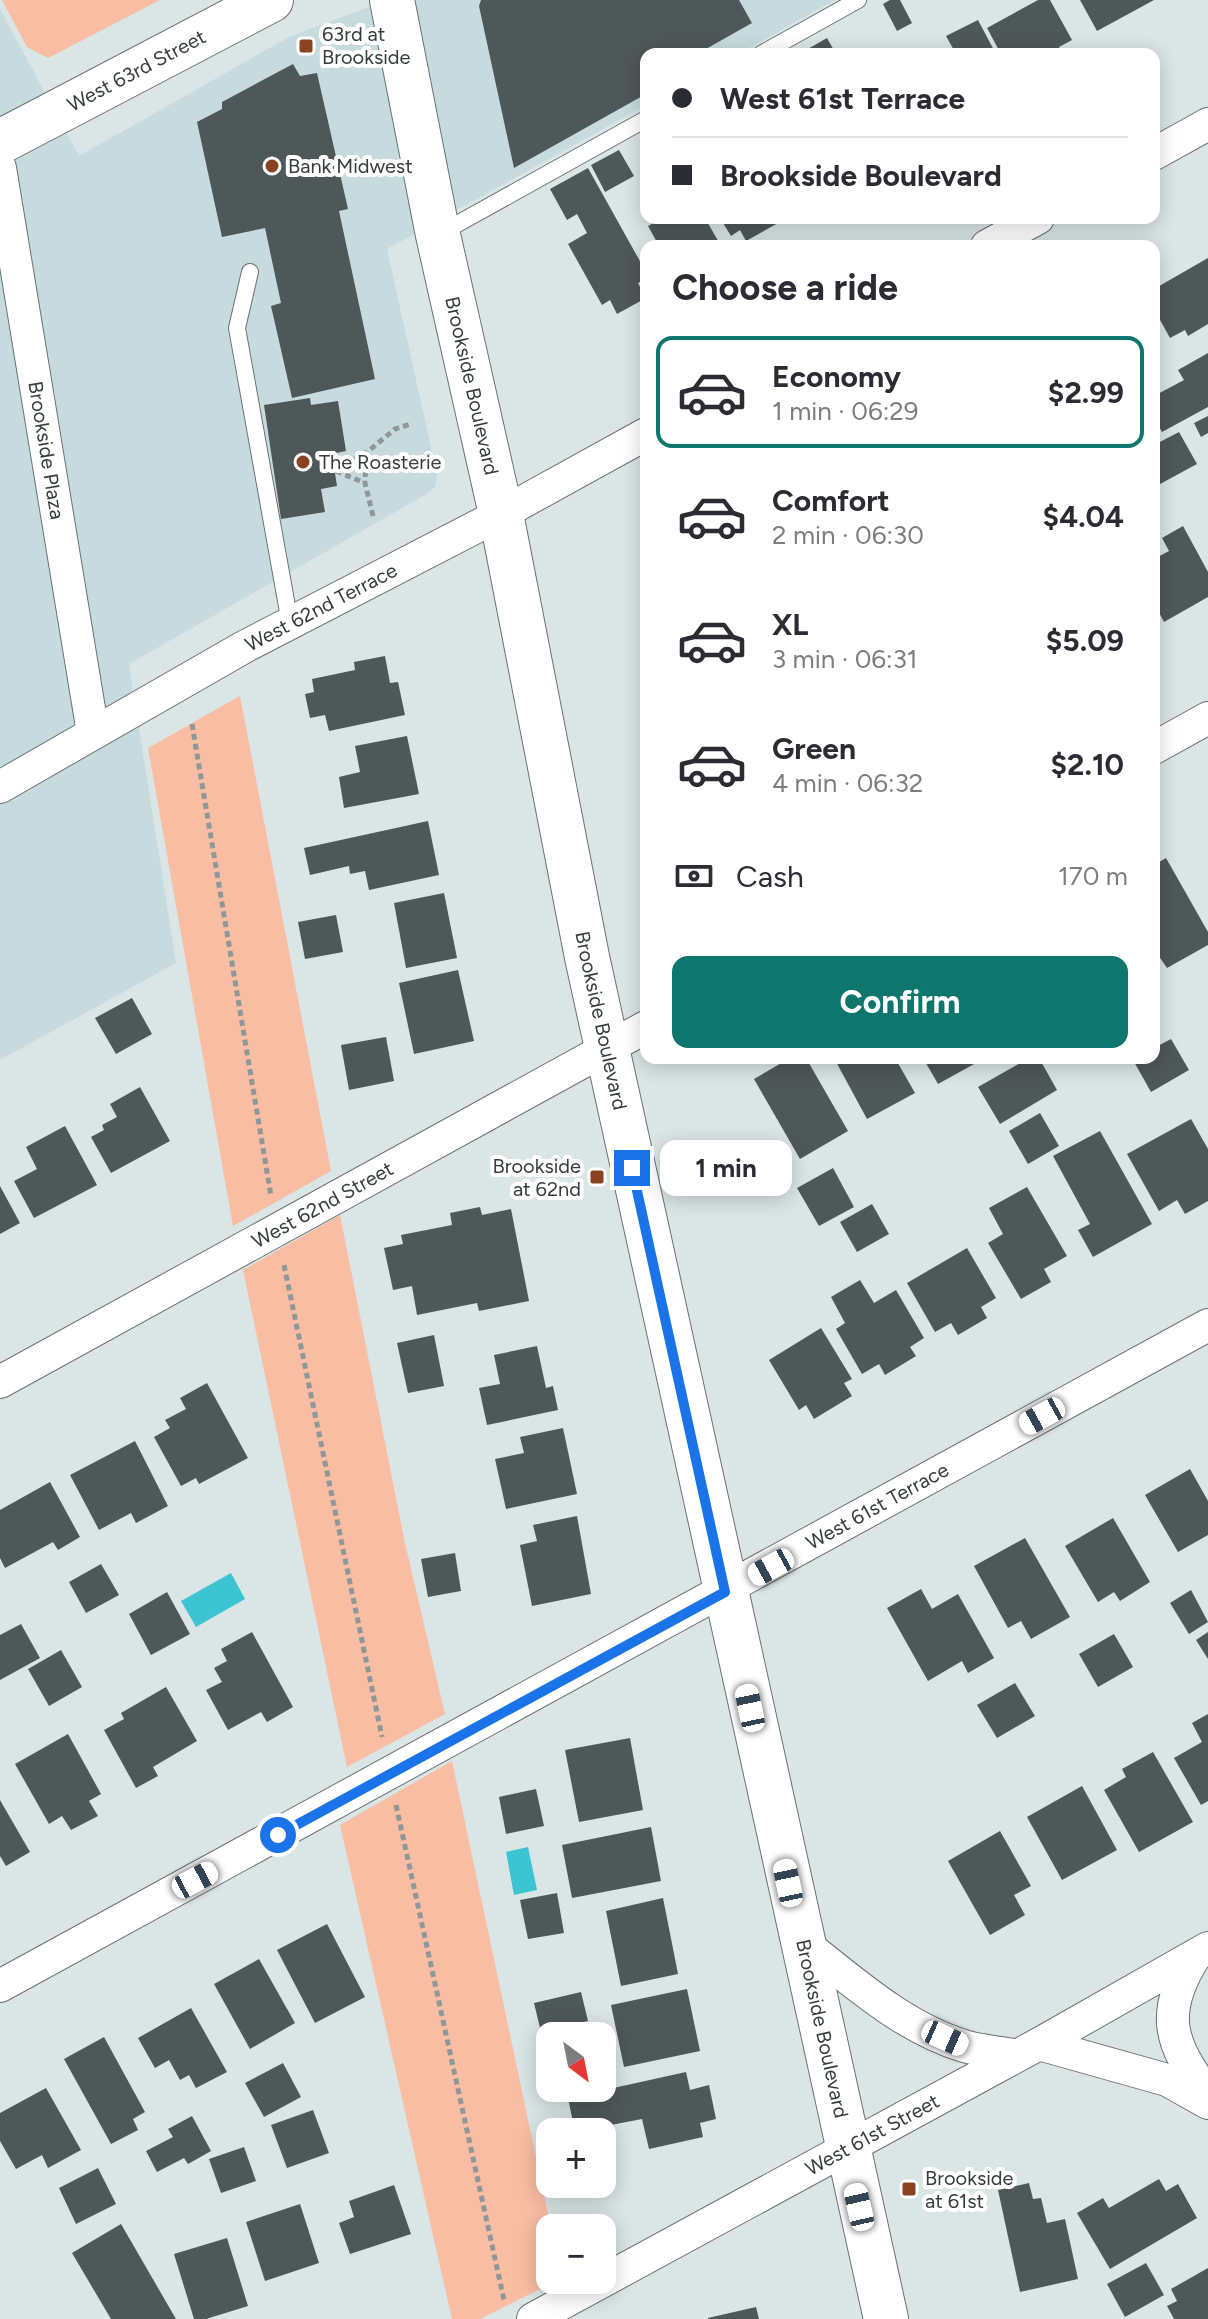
<!DOCTYPE html>
<meta charset="utf-8">
<style>
:root{--surface:#fff;--page:#f7f7f7;--text:#2b2b33;--muted:#7c7c81;--line:#e1e1e2;--accent:#0f766e}
body{margin:0;font-family:Figtree,sans-serif;background:var(--page);color:var(--text);height:100vh;display:flex;flex-direction:column;font-size:30px;white-space:nowrap}
*{box-sizing:border-box;margin:0}
p{font-size:26px;color:var(--muted)}
.icon{flex:none;width:44px;height:44px;fill:none;stroke:currentColor;stroke-width:2;stroke-linecap:round;stroke-linejoin:round}
.map{position:relative;flex:1;overflow:hidden}
.panel{position:absolute;left:640px;top:240px;width:520px;height:824px;display:flex;flex-direction:column;background:var(--surface);border-radius:16px;box-shadow:0 4px 20px #0003}
.panel>*{flex:none}
.guide{position:absolute;left:640px;top:48px;width:520px;height:176px;border-radius:16px;box-shadow:0 4px 20px #0003;display:grid;align-content:center;height:176px;padding:0 32px;background:var(--surface)}
.needle{width:52px;rotate:148deg}
.fabs{position:absolute;left:536px;top:2022px;display:grid;gap:16px}
.fabs a{display:grid;place-items:center;width:80px;height:80px;border-radius:16px;background:var(--surface);box-shadow:0 4px 20px #0003;font-size:40px}
.end{position:absolute;width:36px;height:36px;margin:-18px;border:10px solid #1a73e8;background:#fff;box-shadow:0 0 0 4px #fff}
.from{border-radius:50%}
.bubble{position:absolute;height:56px;border-radius:16px;background:var(--surface);box-shadow:0 4px 20px #0003;font-size:26px;font-weight:700;line-height:56px;text-align:center}
.car{position:absolute;width:24px;height:48px;margin:-24px -12px;border-radius:10px;box-shadow:0 0 6px 2px #0007;background:linear-gradient(#fff 24%,#345 0 40%,#fff 0 76%,#345 0 86%,#fff 0)}
.guide b{display:flex;align-items:center;gap:28px;height:76px;font-size:30px}
.guide b+b{border-top:2px solid var(--line)}
.guide i{width:20px;height:20px;background:var(--text)}
ul{padding:0;list-style:none}
li{display:flex;align-items:center;gap:24px;height:112px;margin:0 16px 12px;padding:0 16px;border:4px solid transparent;border-radius:16px}
li div{flex:1}
li b{display:block;font-size:30px}
li em{font-style:normal;font-weight:700}
li.current{border-color:var(--accent)}
li>.icon{width:72px;height:72px;stroke-width:1.5}
h2{padding:0 32px;font-size:36px;line-height:96px}
.pay{display:flex;align-items:center;gap:20px;height:88px;padding:0 32px;font-size:30px}
.pay p{margin-inline-start:auto}
.cta{display:flex;gap:16px;margin-top:auto;padding:16px 32px}
.cta a{flex:1;height:92px;border-radius:16px;background:var(--accent);color:#fff;font-size:32px;font-weight:700;line-height:92px;text-align:center}
.map>svg:first-child{display:block}
.built{fill:#c7dbde}
.green{fill:#f9bda3}
.water{fill:#3dc4d3}
.building{fill:#4f5859}
.lines{fill:none;stroke-linecap:round;stroke-linejoin:round}
.service-casing{stroke:#687273;stroke-width:18}
.minor-casing{stroke:#687273;stroke-width:34}
.secondary-casing{stroke:#687273;stroke-width:46}
.path{stroke:#8f9898;stroke-width:5;stroke-dasharray:6 4;stroke-linecap:butt}
.service{stroke:#fff;stroke-width:16}
.minor{stroke:#fff;stroke-width:32}
.secondary{stroke:#fff;stroke-width:44}
.route{stroke:#1a73e8;stroke-width:10}
.poi-dot{fill:#8a4320;stroke:#fff;stroke-width:3}
.labels{text-anchor:middle;dominant-baseline:central;stroke-width:8;stroke-linejoin:round;paint-order:stroke}
.poi-label{font-size:20px;fill:#373c3c;stroke:#fff;text-anchor:start}
.street-label{font-size:20px;fill:#373c3c;stroke:#fff}
</style>
<div class="map">
<svg width="1208" height="2319" viewBox="0 0 1208 2319">
<rect width="100%" height="100%" fill="#dae5e6"/>
<path class="built" d="M388 0H835L738 54H646V105L387 249 437 474 435 487 425 495 129 664 176 963 0 1060V9L79 156 289 37Z"/>
<g class="green">
<path d="M2 0H160L48 58 27 47Z"/>
<path d="M240 696 331 1171 233 1226 148 748Z"/>
<path d="M340 1215 405 1543 445 1714 347 1767 243 1270Z"/>
<path d="M452 1761 551 2228 550 2280H558L480 2319H452L340 1825Z"/>
</g>
<g class="water">
<path d="M231 1573 245 1599 196 1627 181 1601Z"/>
<path d="M528 1847 537 1890 514 1895 506 1852Z"/>
</g>
<g class="building">
<path d="M481 0H739L752 23 697 54H646V94L514 168 479 6Z"/>
<path d="M890 0H900L912 23 897 31 883 4Z"/>
<path d="M1038 0H1050L1072 40 1059 47 1062 54H1001L987 28Z"/>
<path d="M1080 0H1154L1097 31Z"/>
<path d="M978 20 996 54H956L946 36Z"/>
<path d="M827 38 836 54H809L806 50Z"/>
<path d="M293 64 300 76 317 73 348 209 339 211 375 379 292 398 271 306 281 303 265 228 222 237 197 122 222 109V102Z"/>
<path d="M619 150 634 176 605 192 591 165Z"/>
<path d="M588 168 646 272V279L638 283 646 298 617 314 610 300 602 305 568 244 587 233 577 214 567 220 550 189Z"/>
<path d="M662 218H705L721 246H659L648 226Z"/>
<path d="M720 218H787L746 241 740 230 731 236Z"/>
<path d="M1208 258V324L1188 336 1185 330 1170 338 1154 309V289Z"/>
<path d="M1208 353V407L1162 432 1154 418V396L1184 380 1178 370Z"/>
<path d="M310 398 311 405 338 401 346 451 332 454 337 486 321 489 325 512 281 519 264 405Z"/>
<path d="M1208 416V433L1201 437 1194 423Z"/>
<path d="M1179 432 1197 464 1160 484 1154 472V445Z"/>
<path d="M1183 526 1208 572V597L1164 622 1154 603V559L1169 551 1162 538Z"/>
<path d="M385 656 390 683 398 682 405 715 329 731 325 715 310 718 305 694 314 692 312 679 355 670 354 662Z"/>
<path d="M407 736 419 794 344 808 339 777 360 772 355 746Z"/>
<path d="M428 821 439 875 369 890 365 871 350 874 349 866 310 875 304 848Z"/>
<path d="M1166 858 1208 932V945L1167 968 1154 949V865Z"/>
<path d="M444 893 457 958 406 968 394 903Z"/>
<path d="M336 915 343 952 305 959 298 922Z"/>
<path d="M458 970 474 1041 414 1054 399 983Z"/>
<path d="M132 998 152 1034 116 1054 95 1018Z"/>
<path d="M386 1037 394 1081 349 1090 341 1045Z"/>
<path d="M1171 1039 1189 1070 1151 1092 1133 1060 1154 1058V1048Z"/>
<path d="M790 1058H806L848 1131 800 1159 754 1079Z"/>
<path d="M838 1058H895L915 1093 867 1119 835 1060Z"/>
<path d="M923 1058H985L938 1084Z"/>
<path d="M1029 1058H1039L1057 1090 1000 1124 978 1087Z"/>
<path d="M140 1087 170 1141 111 1173 91 1137 104 1130 102 1125 117 1117 110 1104Z"/>
<path d="M1040 1113 1059 1146 1028 1164 1009 1131Z"/>
<path d="M1191 1119 1208 1149V1201L1185 1214 1177 1200 1159 1211 1127 1154Z"/>
<path d="M65 1126 97 1185 34 1218 14 1181 37 1169 26 1147Z"/>
<path d="M1100 1131 1152 1224 1093 1257 1078 1230 1090 1224 1053 1156Z"/>
<path d="M833 1168 854 1207 819 1226 797 1188Z"/>
<path d="M0 1186 20 1223 0 1234Z"/>
<path d="M1027 1187 1067 1256 1044 1269 1051 1282 1021 1299 988 1243 1003 1234 989 1208Z"/>
<path d="M872 1204 889 1234 857 1252 840 1222Z"/>
<path d="M480 1207 482 1215 511 1209 529 1301 479 1311 477 1303 417 1315 412 1286 393 1290 384 1248 403 1244 401 1235 452 1225 450 1213Z"/>
<path d="M967 1248 996 1298 981 1307 987 1318 958 1335 951 1323 935 1332 907 1283Z"/>
<path d="M860 1280 874 1303 896 1290 924 1338 910 1347 916 1356 885 1375 879 1364 862 1374 836 1329 845 1323 831 1297Z"/>
<path d="M821 1328 852 1379 844 1383 852 1396 814 1419 806 1405 799 1410 769 1360Z"/>
<path d="M434 1335 444 1386 408 1393 397 1343Z"/>
<path d="M537 1346 546 1388 553 1386 558 1410 487 1425 479 1388 500 1384 494 1355Z"/>
<path d="M207 1383 248 1458 199 1484 196 1478 181 1486 154 1437 170 1428 165 1420 186 1409 180 1398Z"/>
<path d="M563 1428 577 1494 506 1509 495 1459 524 1453 520 1437Z"/>
<path d="M135 1441 168 1506 136 1523 131 1513 99 1530 70 1475Z"/>
<path d="M1190 1469 1208 1501V1535L1178 1552 1145 1495Z"/>
<path d="M50 1482 80 1537 58 1550 53 1542 5 1568 0 1558V1510Z"/>
<path d="M577 1516 591 1594 532 1606 520 1545 537 1541 533 1525Z"/>
<path d="M1113 1518 1150 1582 1120 1601 1114 1592 1098 1602 1065 1546Z"/>
<path d="M1025 1538 1070 1617 1031 1639 1021 1621 1008 1628 974 1566Z"/>
<path d="M455 1553 461 1591 428 1597 421 1559Z"/>
<path d="M101 1564 119 1595 86 1613 69 1582Z"/>
<path d="M921 1589 932 1609 958 1594 994 1658 968 1673 962 1661 928 1681 887 1608Z"/>
<path d="M1191 1590 1208 1622 1189 1634 1170 1603Z"/>
<path d="M167 1592 190 1634 151 1655 129 1614Z"/>
<path d="M21 1624 40 1658 0 1680V1635Z"/>
<path d="M252 1632 293 1707 267 1722 261 1712 228 1730 206 1690 222 1682 214 1668 227 1661 221 1649Z"/>
<path d="M1208 1632V1659L1196 1640Z"/>
<path d="M1114 1634 1133 1667 1098 1687 1079 1654Z"/>
<path d="M61 1650 82 1687 49 1706 28 1669Z"/>
<path d="M1015 1683 1035 1716 997 1738 977 1705Z"/>
<path d="M166 1687 197 1741 153 1767 158 1776 136 1788 104 1730 124 1719 121 1713Z"/>
<path d="M1208 1714V1801L1201 1805 1174 1758 1202 1742 1192 1723Z"/>
<path d="M68 1734 101 1794 89 1801 98 1816 71 1830 62 1816 49 1824 15 1764Z"/>
<path d="M630 1738 643 1810 579 1822 565 1750Z"/>
<path d="M1153 1752 1193 1822 1139 1852 1104 1790 1126 1777 1122 1769Z"/>
<path d="M1082 1786 1117 1850 1062 1880 1027 1817Z"/>
<path d="M536 1789 544 1826 506 1834 499 1797Z"/>
<path d="M0 1800 30 1852 6 1866 0 1856Z"/>
<path d="M651 1827 661 1881 572 1898 562 1845Z"/>
<path d="M1000 1831 1031 1886 1014 1895 1025 1915 990 1935 948 1861Z"/>
<path d="M557 1893 564 1933 528 1939 520 1900Z"/>
<path d="M663 1898 678 1974 621 1986 606 1911Z"/>
<path d="M327 1924 365 1997 315 2023 277 1950Z"/>
<path d="M259 1959 295 2023 250 2049 214 1984Z"/>
<path d="M687 1989 700 2051 624 2067 611 2005Z"/>
<path d="M581 1992 588 2021 541 2032 534 2003Z"/>
<path d="M191 2008 227 2072 196 2088 189 2075 180 2080 169 2060 155 2068 138 2038Z"/>
<path d="M104 2037 145 2112 133 2119 138 2130 111 2144 64 2059Z"/>
<path d="M283 2063 301 2097 264 2117 245 2083Z"/>
<path d="M686 2072 690 2090 709 2085 716 2119 700 2123 703 2137 649 2149 642 2119 575 2132 568 2098Z"/>
<path d="M46 2088 81 2150 48 2168 42 2155 16 2169 0 2141V2113Z"/>
<path d="M313 2110 329 2153 287 2168 271 2125Z"/>
<path d="M192 2116 211 2151 188 2164 184 2158 157 2172 146 2151 173 2137 168 2129Z"/>
<path d="M244 2147 256 2181 221 2193 209 2159Z"/>
<path d="M98 2168 116 2204 76 2224 59 2188Z"/>
<path d="M1159 2179 1166 2191 1178 2184 1197 2218 1110 2269 1077 2213 1103 2198 1109 2208Z"/>
<path d="M1029 2183 1033 2199 1041 2198 1047 2223 1065 2219 1078 2279 1020 2292 998 2190Z"/>
<path d="M394 2185 411 2234 350 2254 339 2223 354 2217 349 2201Z"/>
<path d="M300 2204 319 2263 265 2281 246 2222Z"/>
<path d="M121 2224 176 2319H111L72 2253Z"/>
<path d="M227 2238 248 2306 206 2319H194L174 2254Z"/>
<path d="M1146 2263 1164 2295 1125 2317 1107 2284Z"/>
<path d="M1208 2268V2319H1174L1167 2306 1177 2301 1171 2289Z"/>
<path d="M756 2307 759 2319H708V2318Z"/>
</g>
<g class="lines">
<defs>
<g id="service">
<path d="M761 54 858 0"/>
<path d="M441 233 646 119"/>
<path d="M250 272 237 328 290 623"/>
</g>
<g id="minor">
<path d="M1154 154 1208 124"/>
<path id="s1" d="M0 168 93 733"/>
<path d="M987 246 1038 218"/>
<path d="M1154 748 1208 718"/>
<path id="s2" d="M0 787 244 647 501 514 646 434"/>
<path id="s3" d="M0 1382 646 1027"/>
<path d="M801 1941C851 1980 902 2027 964 2046 980 2051 997 2052 1014 2055"/>
<path d="M1195 1956C1160 2011 1168 2044 1208 2094"/>
<path id="s4" d="M0 1986 1208 1325"/>
<path d="M1039 2044 1167 2080 1208 2103"/>
<path id="s5" d="M533 2319 1039 2044 1208 1948"/>
</g>
<g id="secondary">
<path id="s6" d="M392 0 438 235 501 514 587 957 886 2319"/>
<path id="s7" d="M0 142 271 0"/>
</g>
</defs>
<use href="#service" class="service-casing"/>
<use href="#minor" class="minor-casing"/>
<use href="#secondary" class="secondary-casing"/>
<g class="path">
<path d="M335 471 365 453"/>
<path d="M336 471 365 483"/>
<path d="M373 516 365 483 366 453 395 429 411 424"/>
<path d="M192 724 271 1196"/>
<path d="M284 1265 382 1737"/>
<path d="M396 1805 504 2300"/>
</g>
<use href="#service" class="service"/>
<use href="#minor" class="minor"/>
<use href="#secondary" class="secondary"/>
</g>
<g class="lines">
<path class="route" d="M278 1835 725 1592 632 1168"/>
</g>
<g class="poi-dot">
<rect x="298" y="38" width="16" height="16" rx="4"/>
<circle cx="272" cy="166" r="8"/>
<circle cx="303" cy="462" r="8"/>
<rect x="589" y="1169" width="16" height="16" rx="4"/>
<rect x="901" y="2181" width="16" height="16" rx="4"/>
</g>
<g class="labels">
<g class="poi-label">
<text x="322" y="34">63rd at<tspan x="322" dy="23">Brookside</tspan></text>
<text x="288" y="166">Bank Midwest</text>
<text x="319" y="462">The Roasterie</text>
<text x="581" y="1166" text-anchor="end">Brookside<tspan x="581" dy="23">at 62nd</tspan></text>
<text x="925" y="2178">Brookside<tspan x="925" dy="23">at 61st</tspan></text>
</g>
<g class="street-label">
<text stroke="none"><textPath href="#s7" startOffset="154">West 63rd Street</textPath></text>
<text stroke="none"><textPath href="#s6" startOffset="394">Brookside Boulevard</textPath></text>
<text stroke="none"><textPath href="#s1" startOffset="286">Brookside Plaza</textPath></text>
<text stroke="none"><textPath href="#s2" startOffset="368">West 62nd Terrace</textPath></text>
<text stroke="none"><textPath href="#s6" startOffset="1042">Brookside Boulevard</textPath></text>
<text stroke="none"><textPath href="#s3" startOffset="368">West 62nd Street</textPath></text>
<text stroke="none"><textPath href="#s4" startOffset="1000">West 61st Terrace</textPath></text>
<text stroke="none"><textPath href="#s6" startOffset="2074">Brookside Boulevard</textPath></text>
<text stroke="none"><textPath href="#s5" startOffset="386">West 61st Street</textPath></text>
</g>
</g>
</svg>
<div class="fabs">
<a><svg class="needle" viewBox="-14 -14 28 28"><path d="M0-13l5 13h-10z" fill="#e53935"/><path d="M0 13l5-13h-10z" fill="#7c7c81"/></svg></a>
<a>+</a>
<a>−</a>
</div>
<i class="end from" style="left:278px;top:1835px"></i>
<i class="end" style="left:632px;top:1168px"></i>
<div class="bubble" style="left:660px;top:1140px;width:132px">1 min</div>
<i class="car" style="left:1042px;top:1416px;rotate:241deg"></i>
<i class="car" style="left:771px;top:1567px;rotate:241deg"></i>
<i class="car" style="left:750px;top:1708px;rotate:348deg"></i>
<i class="car" style="left:195px;top:1880px;rotate:62deg"></i>
<i class="car" style="left:788px;top:1883px;rotate:348deg"></i>
<i class="car" style="left:945px;top:2038px;rotate:114deg"></i>
<i class="car" style="left:859px;top:2207px;rotate:347deg"></i>
<div class="guide">
<b><i class="from"></i>West 61st Terrace</b>
<b><i></i>Brookside Boulevard</b>
</div>
<section class="panel">
<h2>Choose a ride</h2>
<ul>
<li class="current"><svg class="icon" aria-label="car" viewBox="0 0 24 24"><path d="M5 17H2v-5l4-1 3-4h7l3 4 3 1v5h-3M9 17h6M6 11h13"/><circle cx="7" cy="17" r="2"/><circle cx="17" cy="17" r="2"/></svg><div><b>Economy</b><p>1 min · 06:29</p></div><em>$2.99</em></li>
<li><svg class="icon" aria-label="car" viewBox="0 0 24 24"><path d="M5 17H2v-5l4-1 3-4h7l3 4 3 1v5h-3M9 17h6M6 11h13"/><circle cx="7" cy="17" r="2"/><circle cx="17" cy="17" r="2"/></svg><div><b>Comfort</b><p>2 min · 06:30</p></div><em>$4.04</em></li>
<li><svg class="icon" aria-label="car" viewBox="0 0 24 24"><path d="M5 17H2v-5l4-1 3-4h7l3 4 3 1v5h-3M9 17h6M6 11h13"/><circle cx="7" cy="17" r="2"/><circle cx="17" cy="17" r="2"/></svg><div><b>XL</b><p>3 min · 06:31</p></div><em>$5.09</em></li>
<li><svg class="icon" aria-label="car" viewBox="0 0 24 24"><path d="M5 17H2v-5l4-1 3-4h7l3 4 3 1v5h-3M9 17h6M6 11h13"/><circle cx="7" cy="17" r="2"/><circle cx="17" cy="17" r="2"/></svg><div><b>Green</b><p>4 min · 06:32</p></div><em>$2.10</em></li>
</ul>
<div class="pay"><svg class="icon" aria-label="cash" viewBox="0 0 24 24"><path d="M3 7h18v10H3z"/><circle cx="12" cy="12" r="2"/></svg>Cash<p>170 m</p></div>
<div class="cta"><a>Confirm</a></div>
</section>
</div>
